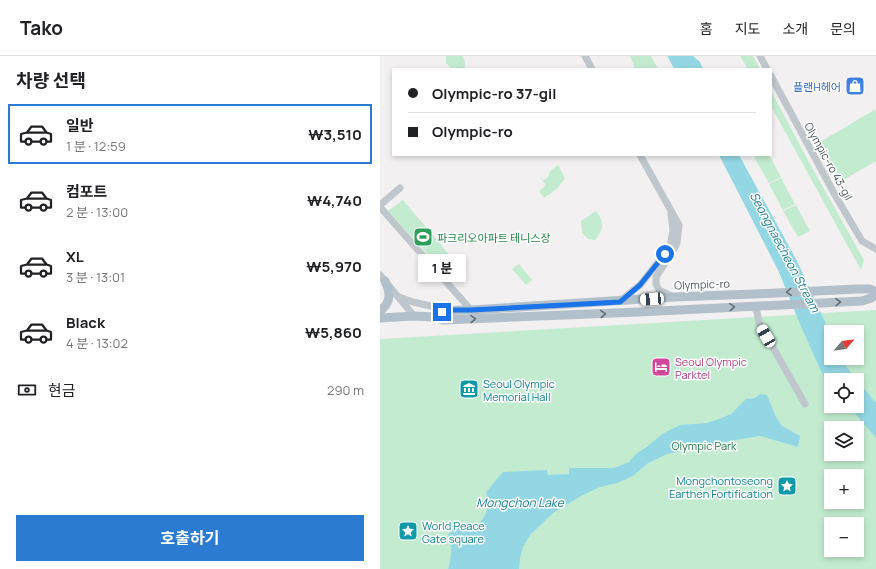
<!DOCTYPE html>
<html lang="ko">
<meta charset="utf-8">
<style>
:root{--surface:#fff;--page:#f2f2f2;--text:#202124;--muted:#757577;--line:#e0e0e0;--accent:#2a7bd1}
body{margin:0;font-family:Manrope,"Noto Sans KR",sans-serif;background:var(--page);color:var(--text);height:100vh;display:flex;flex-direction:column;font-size:15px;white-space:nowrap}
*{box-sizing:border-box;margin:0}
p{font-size:13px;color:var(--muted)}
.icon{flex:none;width:22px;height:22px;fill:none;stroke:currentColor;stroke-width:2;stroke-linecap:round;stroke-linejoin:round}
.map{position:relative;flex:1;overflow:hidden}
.details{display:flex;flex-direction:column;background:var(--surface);width:380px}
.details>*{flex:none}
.guide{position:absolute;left:12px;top:12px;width:380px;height:88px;border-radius:0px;box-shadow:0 2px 6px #0003;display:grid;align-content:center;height:88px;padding:0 16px;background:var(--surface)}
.needle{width:26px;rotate:61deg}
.buttons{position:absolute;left:444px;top:269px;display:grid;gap:8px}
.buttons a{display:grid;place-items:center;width:40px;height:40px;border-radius:0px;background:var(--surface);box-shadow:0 2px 6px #0003;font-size:20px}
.end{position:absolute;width:18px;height:18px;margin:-9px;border:5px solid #1a73e8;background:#fff;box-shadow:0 0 0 2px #fff}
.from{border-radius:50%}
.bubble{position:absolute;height:28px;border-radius:0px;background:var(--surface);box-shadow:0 2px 6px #0003;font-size:13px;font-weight:700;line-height:28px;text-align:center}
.car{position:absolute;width:12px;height:24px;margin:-12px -6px;border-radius:5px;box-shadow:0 0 3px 1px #0007;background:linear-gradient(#fff 24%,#345 0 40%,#fff 0 76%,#345 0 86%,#fff 0)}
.guide b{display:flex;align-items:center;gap:14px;height:38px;font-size:15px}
.guide b+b{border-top:1px solid var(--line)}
.guide i{width:10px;height:10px;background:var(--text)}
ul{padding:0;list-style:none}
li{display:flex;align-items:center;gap:12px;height:60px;margin:0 8px 6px;padding:0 8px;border:2px solid transparent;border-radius:0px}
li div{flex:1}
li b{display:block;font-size:15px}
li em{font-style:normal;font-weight:700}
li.active{border-color:var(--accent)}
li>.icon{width:36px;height:36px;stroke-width:1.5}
h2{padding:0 16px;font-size:18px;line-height:48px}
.pay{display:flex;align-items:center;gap:10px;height:44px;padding:0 16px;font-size:15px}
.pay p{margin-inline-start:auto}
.cta{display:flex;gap:8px;margin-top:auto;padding:8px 16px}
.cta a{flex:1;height:46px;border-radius:0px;background:var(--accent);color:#fff;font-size:16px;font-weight:700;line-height:46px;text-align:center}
header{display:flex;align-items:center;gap:24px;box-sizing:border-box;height:56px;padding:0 20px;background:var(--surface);border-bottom:1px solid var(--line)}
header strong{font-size:19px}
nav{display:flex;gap:22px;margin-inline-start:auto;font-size:14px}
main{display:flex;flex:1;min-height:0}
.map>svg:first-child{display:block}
.green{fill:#c3ebd0;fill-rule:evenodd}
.water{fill:#94d7e4}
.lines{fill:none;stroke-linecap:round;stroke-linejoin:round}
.stream{stroke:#94d7e4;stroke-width:1.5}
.minor{stroke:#bfc7cd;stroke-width:7}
.major{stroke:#b2c0cc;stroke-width:9}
.oneway{stroke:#636f77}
.route{stroke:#1a73e8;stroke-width:5}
.labels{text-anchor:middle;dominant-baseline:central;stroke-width:3;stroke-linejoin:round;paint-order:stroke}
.shop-label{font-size:11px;fill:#366cbe;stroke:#fff;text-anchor:end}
.street-label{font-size:11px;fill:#49545b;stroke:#fff}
.leisure-label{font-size:11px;fill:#27864d;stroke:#fff;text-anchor:start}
.hotel-label{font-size:11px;fill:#b23c85;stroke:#fff;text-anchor:start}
.culture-label{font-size:11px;fill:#0d838f;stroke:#fff;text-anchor:start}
.park-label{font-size:11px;fill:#207747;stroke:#fff}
.water-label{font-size:12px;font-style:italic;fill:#197d90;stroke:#fff}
</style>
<header>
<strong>Tako</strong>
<nav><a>홈</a><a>지도</a><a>소개</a><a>문의</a></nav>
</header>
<main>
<section class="details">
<h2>차량 선택</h2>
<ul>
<li class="active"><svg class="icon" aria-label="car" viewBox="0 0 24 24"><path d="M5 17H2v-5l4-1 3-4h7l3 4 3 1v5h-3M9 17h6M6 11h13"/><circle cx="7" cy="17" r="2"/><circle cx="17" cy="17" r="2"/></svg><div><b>일반</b><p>1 분 · 12:59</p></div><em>₩3,510</em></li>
<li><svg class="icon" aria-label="car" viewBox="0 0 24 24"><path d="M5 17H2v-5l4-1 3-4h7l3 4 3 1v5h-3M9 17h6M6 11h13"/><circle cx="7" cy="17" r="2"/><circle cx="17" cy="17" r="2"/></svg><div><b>컴포트</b><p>2 분 · 13:00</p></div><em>₩4,740</em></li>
<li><svg class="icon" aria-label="car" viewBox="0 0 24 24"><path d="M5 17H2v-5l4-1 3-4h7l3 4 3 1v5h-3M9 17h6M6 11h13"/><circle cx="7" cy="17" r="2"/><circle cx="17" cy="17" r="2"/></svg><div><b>XL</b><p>3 분 · 13:01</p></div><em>₩5,970</em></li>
<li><svg class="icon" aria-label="car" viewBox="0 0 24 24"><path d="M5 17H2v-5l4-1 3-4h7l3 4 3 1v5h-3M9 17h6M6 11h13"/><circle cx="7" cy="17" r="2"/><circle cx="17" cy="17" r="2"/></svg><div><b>Black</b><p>4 분 · 13:02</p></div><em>₩5,860</em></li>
</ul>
<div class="pay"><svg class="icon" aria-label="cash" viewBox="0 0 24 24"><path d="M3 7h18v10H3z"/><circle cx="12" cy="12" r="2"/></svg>현금<p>290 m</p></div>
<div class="cta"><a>호출하기</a></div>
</section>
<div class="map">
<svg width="496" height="513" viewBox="0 0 496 513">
<rect width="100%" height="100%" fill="#f2f0f0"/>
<g class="green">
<path d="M66 0H82C85 4 86 8 84 13H72L66 7Z"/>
<path d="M250 0H271L278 13H255Z"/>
<path d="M360 0H373L380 13H368Z"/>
<path d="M391 35 430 108 484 204 481 214 391 50Z"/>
<path d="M496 53V105L460 126 440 86Z"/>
<path d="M378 99H389L401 121 389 127 374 101Z"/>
<path d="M178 109 185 122C180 131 173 136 164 142L159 135 166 129 160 121 164 124 168 121 170 115Z"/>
<path d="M401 122 415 148 403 154 389 128Z"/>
<path d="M23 144 77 208 66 218 8 155Z"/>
<path d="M416 149 430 175 418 181 403 155Z"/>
<path d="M216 155C225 167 224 173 215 184L208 183 202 177 201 165Z"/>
<path d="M139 208 152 224 146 229 132 213Z"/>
<path d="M496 254V513H0V283ZM451 276H477V302H451ZM451 324H477V350H451ZM451 372H477V398H451ZM451 420H477V446H451ZM451 468H477V494H451Z"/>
</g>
<g class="water">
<path d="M288 0H313L320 6 323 13H296Z"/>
<path d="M339 99H359L417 205 451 279V302H461L464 308 496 347V382L469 350H477V324H451V329L444 322 420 268 398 214Z"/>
<path d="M380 338 387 339 396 361 402 370 420 380 418 391 380 380 355 384 287 398 268 407 253 420 237 427 220 431 201 440 173 457 150 479 143 491 140 502 139 513H68C72 501 72 490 68 479L75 470C91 478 107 465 108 448 108 444 107 440 106 436L123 416 167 414 168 419 189 418V412H234L249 406 256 398 268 390 282 378 300 369 327 367 339 363 351 358 366 343 375 342Z"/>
</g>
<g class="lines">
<path class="stream" d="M288 0 295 13"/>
<g class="minor">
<path d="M205 0 212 13"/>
<path d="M380 0 387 13"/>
<path d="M391 20 455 139 482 185 496 193"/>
<path d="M260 99 299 169 297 187 293 195 276 221V228L279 234 293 241"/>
<path d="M0 149 20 132"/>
<path d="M0 151 91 254"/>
<path d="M0 219 34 260"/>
<path d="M19 241 33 246 68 254"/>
<path d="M240 245 260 229 290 191 293 174 291 158"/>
<path d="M373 250 377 256 379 267 425 348"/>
</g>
<g class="major">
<path d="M0 255C12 246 10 236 5 225"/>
<path d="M54 261C67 253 76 254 91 254L294 241 375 238 476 233H490L496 236"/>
<path d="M0 262 34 260 54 261 63 264 259 256 482 245 491 242 496 239"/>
</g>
</g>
<defs><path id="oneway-chevron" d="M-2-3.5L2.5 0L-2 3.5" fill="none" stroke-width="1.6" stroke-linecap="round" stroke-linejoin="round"/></defs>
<g class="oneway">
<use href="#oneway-chevron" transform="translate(409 236) rotate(177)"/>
<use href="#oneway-chevron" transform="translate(458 246) rotate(-3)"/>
<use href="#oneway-chevron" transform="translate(352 251) rotate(-3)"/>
<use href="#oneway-chevron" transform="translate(223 258) rotate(-3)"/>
<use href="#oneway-chevron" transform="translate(93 263) rotate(-2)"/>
</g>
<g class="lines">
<path class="route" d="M62 256 68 254H91L240 246 260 229 285 198"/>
</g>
<defs>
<symbol id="shop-square" viewBox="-11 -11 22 22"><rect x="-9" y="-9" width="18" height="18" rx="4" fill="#3f7fe0" stroke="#fff"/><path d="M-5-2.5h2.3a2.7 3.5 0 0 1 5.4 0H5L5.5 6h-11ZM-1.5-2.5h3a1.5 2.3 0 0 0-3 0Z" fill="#fff"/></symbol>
<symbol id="stadium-square" viewBox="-11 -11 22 22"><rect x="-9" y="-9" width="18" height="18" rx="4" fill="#2e9e5b" stroke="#fff"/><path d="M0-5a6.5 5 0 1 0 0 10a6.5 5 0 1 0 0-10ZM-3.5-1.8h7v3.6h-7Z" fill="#fff"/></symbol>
<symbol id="hotel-square" viewBox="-11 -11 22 22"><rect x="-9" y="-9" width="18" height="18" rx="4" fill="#d1479c" stroke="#fff"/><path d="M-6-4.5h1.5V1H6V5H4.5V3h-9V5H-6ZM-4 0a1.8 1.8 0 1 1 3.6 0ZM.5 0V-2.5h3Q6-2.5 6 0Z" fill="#fff"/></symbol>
<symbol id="museum-square" viewBox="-11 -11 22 22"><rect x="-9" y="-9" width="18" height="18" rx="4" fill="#0f9aa8" stroke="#fff"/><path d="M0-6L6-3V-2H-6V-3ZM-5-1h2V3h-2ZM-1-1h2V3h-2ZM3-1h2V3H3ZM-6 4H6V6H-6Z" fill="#fff"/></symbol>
<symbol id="sight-square" viewBox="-11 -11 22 22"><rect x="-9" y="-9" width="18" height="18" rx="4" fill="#0f9aa8" stroke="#fff"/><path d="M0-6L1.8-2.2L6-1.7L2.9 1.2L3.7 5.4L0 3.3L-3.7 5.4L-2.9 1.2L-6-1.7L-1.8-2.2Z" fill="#fff"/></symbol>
</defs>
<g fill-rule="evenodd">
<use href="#shop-square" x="464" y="19" width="22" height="22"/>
<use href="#stadium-square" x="32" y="170" width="22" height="22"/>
<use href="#hotel-square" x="270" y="300" width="22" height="22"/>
<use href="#museum-square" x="78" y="322" width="22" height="22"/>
<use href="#sight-square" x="396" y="419" width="22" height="22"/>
<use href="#sight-square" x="17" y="464" width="22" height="22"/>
</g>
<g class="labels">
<g class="shop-label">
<text x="461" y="30">플랜H헤어</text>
</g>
<g class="street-label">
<text transform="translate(449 105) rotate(61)">Olympic-ro 43-gil</text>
<text transform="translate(322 228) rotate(-2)">Olympic-ro</text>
</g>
<g class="leisure-label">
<text x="57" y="181">파크리오아파트 테니스장</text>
</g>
<g class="hotel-label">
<text x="295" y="305">Seoul Olympic<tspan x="295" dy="13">Parktel</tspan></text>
</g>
<g class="culture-label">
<text x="103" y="327">Seoul Olympic<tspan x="103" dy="13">Memorial Hall</tspan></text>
<text x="393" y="424" text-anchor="end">Mongchontoseong<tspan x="393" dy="13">Earthen Fortification</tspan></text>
<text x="42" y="469">World Peace<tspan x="42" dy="13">Gate square</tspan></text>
</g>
<g class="park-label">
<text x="324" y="389">Olympic Park</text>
</g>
<g class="water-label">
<text transform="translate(405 196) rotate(62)">Seongnaecheon Stream</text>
<text x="140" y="446">Mongchon Lake</text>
</g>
</g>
</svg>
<div class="buttons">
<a><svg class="needle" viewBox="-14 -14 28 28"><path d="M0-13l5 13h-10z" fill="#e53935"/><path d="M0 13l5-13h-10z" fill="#757577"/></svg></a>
<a><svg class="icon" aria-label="locate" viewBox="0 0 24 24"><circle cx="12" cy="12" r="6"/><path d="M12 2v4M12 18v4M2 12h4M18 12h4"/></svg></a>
<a><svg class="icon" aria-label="layers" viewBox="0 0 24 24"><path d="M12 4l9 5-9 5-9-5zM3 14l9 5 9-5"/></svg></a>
<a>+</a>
<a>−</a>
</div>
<i class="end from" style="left:285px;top:198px"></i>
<i class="end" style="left:62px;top:256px"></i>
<div class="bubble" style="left:38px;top:198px;width:48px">1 분</div>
<i class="car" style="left:272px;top:243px;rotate:266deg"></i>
<i class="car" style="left:386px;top:280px;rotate:330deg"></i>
<div class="guide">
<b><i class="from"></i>Olympic-ro 37-gil</b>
<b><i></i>Olympic-ro</b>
</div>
</div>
</main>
